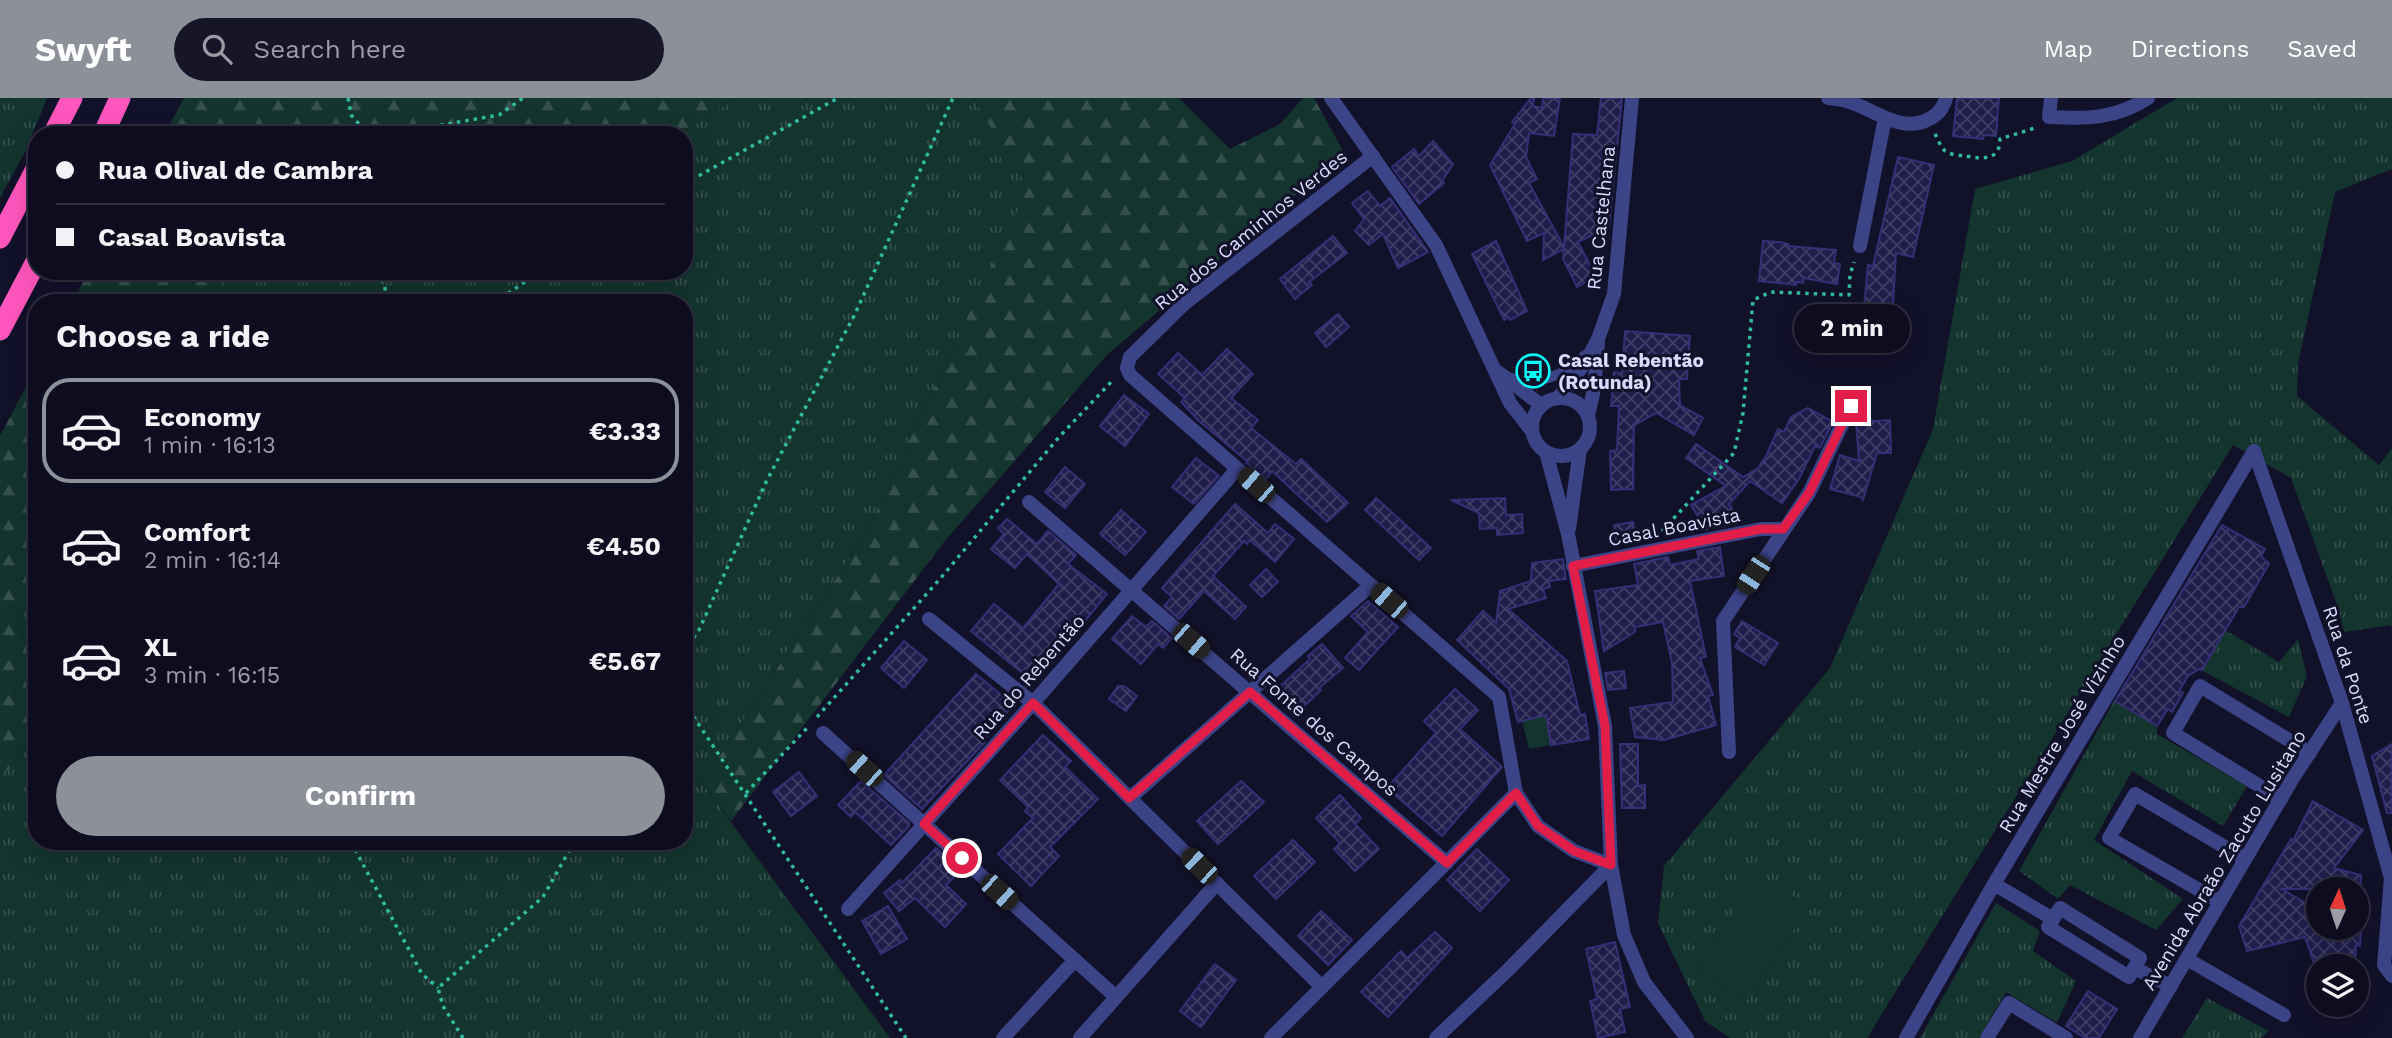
<!DOCTYPE html>
<meta charset="utf-8">
<style>
:root{--surface:#0e0d20;--page:#171629;--text:#f1f3f6;--muted:#9b9ca5;--line:#2e2d3e;--accent:#8c9099}
body{margin:0;font-family:"Work Sans",sans-serif;background:var(--page);color:var(--text);height:100vh;display:flex;flex-direction:column;font-size:26px;white-space:nowrap}
*{box-sizing:border-box;margin:0}
p{font-size:23px;color:var(--muted)}
.icon{flex:none;width:38px;height:38px;fill:none;stroke:currentColor;stroke-width:2;stroke-linecap:round;stroke-linejoin:round}
.map{position:relative;flex:1;overflow:hidden}
.side{position:absolute;left:28px;top:196px;width:665px;height:556px;display:flex;flex-direction:column;background:var(--surface);border-radius:28px;box-shadow:0 7px 28px #0002,0 0 0 2px var(--line)}
.side>*{flex:none}
.top-card{position:absolute;left:28px;top:28px;width:665px;height:154px;border-radius:28px;box-shadow:0 7px 28px #0002,0 0 0 2px var(--line);display:grid;align-content:center;height:154px;padding:0 28px;background:var(--surface)}
.needle{width:46px;rotate:3deg}
.controls{position:absolute;left:2306px;top:779px;display:grid;gap:14px}
.controls a{display:grid;place-items:center;width:63px;height:63px;border-radius:50%;background:var(--surface);box-shadow:0 7px 28px #0002,0 0 0 2px var(--line);font-size:35px}
.end{position:absolute;width:32px;height:32px;margin:-16px;border:9px solid #e11d48;background:#fff;box-shadow:0 0 0 4px #fff}
.from{border-radius:50%}
.bubble{position:absolute;height:49px;border-radius:24px;background:var(--surface);box-shadow:0 7px 28px #0002,0 0 0 2px var(--line);font-size:23px;font-weight:700;line-height:49px;text-align:center}
.car{position:absolute;width:21px;height:42px;margin:-21px -10px;border-radius:9px;box-shadow:0 0 5px 2px #0007;background:linear-gradient(#222 24%,#8ab4d8 0 40%,#222 0 76%,#8ab4d8 0 86%,#222 0)}
.top-card b{display:flex;align-items:center;gap:24px;height:66px;font-size:26px}
.top-card b+b{border-top:2px solid var(--line)}
.top-card i{width:18px;height:18px;background:var(--text)}
ul{padding:0;list-style:none}
li{display:flex;align-items:center;gap:21px;height:105px;margin:0 14px 10px;padding:0 14px;border:4px solid transparent;border-radius:28px}
li div{flex:1}
li b{display:block;font-size:26px}
li em{font-style:normal;font-weight:700}
li.current{border-color:var(--accent)}
li>.icon{width:63px;height:63px;stroke-width:1.5}
h2{padding:0 28px;font-size:32px;line-height:84px}
.action{display:flex;gap:14px;margin-top:auto;padding:14px 28px}
.action a{flex:1;height:80px;border-radius:42px;background:var(--accent);color:#fff;font-size:28px;font-weight:700;line-height:80px;text-align:center}
header{display:flex;align-items:center;gap:42px;box-sizing:border-box;height:98px;padding:0 35px;background:var(--accent);color:#fff}
header strong{font-size:33px}
nav{display:flex;gap:38px;margin-inline-start:auto;font-size:24px}
.search{width:490px;height:63px;background:var(--page);display:flex;align-items:center;gap:18px;box-sizing:border-box;padding:0 24px;border-radius:38px;color:var(--muted);font-size:26px}
.map>svg:first-child{display:block}
.grass{fill:url(#grass-tufts)}
.forest{fill:url(#forest-firs)}
.green{fill:#14342e}
.building{fill:url(#building-cross-hatch);stroke:#342f76;stroke-width:2}
.lines{fill:none;stroke-linecap:round;stroke-linejoin:round}
.path{stroke:#31bba0;stroke-width:3.5;stroke-dasharray:3.5 5;stroke-linecap:butt}
.service{stroke:#3c4488;stroke-width:10}
.minor{stroke:#3c4488;stroke-width:14}
.tertiary{stroke:#3c4488;stroke-width:14}
.motorway{stroke:#fe56bd;stroke-width:21}
.route{stroke:#e11d48;stroke-width:9}
.labels{text-anchor:middle;dominant-baseline:central;stroke-width:6;stroke-linejoin:round;paint-order:stroke}
.street-label{font-size:19px;fill:#dadaff;stroke:#12112a}
.poi-label{font-size:19px;font-weight:bold;fill:#dadaff;stroke:#12112a;text-anchor:start}
</style>
<header>
<strong>Swyft</strong>
<div class="search"><svg class="icon" aria-label="search" viewBox="0 0 24 24"><circle cx="10" cy="10" r="6"/><path d="M15 15l6 6"/></svg>Search here</div>
<nav><a>Map</a><a>Directions</a><a>Saved</a></nav>
</header>
<div class="map">
<svg width="2392" height="940" viewBox="0 0 2392 940">
<defs>
<pattern id="grass-tufts" width="24" height="20" patternUnits="userSpaceOnUse" patternTransform="scale(1.75)"><rect width="24" height="20" fill="#14342e"/><path d="M3 7l-1-3M5 7V3M7 7l1-3M15 17l-1-3M17 17v-4M19 17l1-3" fill="none" stroke="#36514d"/></pattern>
<pattern id="forest-firs" width="22" height="20" patternUnits="userSpaceOnUse" patternTransform="scale(1.75)"><rect width="22" height="20" fill="#14342e"/><path d="M5 1l3.5 6h-7zM16 11l3.5 6h-7z" fill="#36514d"/></pattern>
<pattern id="building-cross-hatch" width="8" height="8" patternUnits="userSpaceOnUse" patternTransform="scale(1.75)"><rect width="8" height="8" fill="#201d4b"/><path d="M0 0l8 8M0 8l8-8" fill="none" stroke="#403d66"/></pattern>
</defs>
<rect width="100%" height="100%" fill="#12112a"/>
<g class="grass">
<path d="M0 0H47L26 52 0 100Z"/>
<path d="M736 0H973L1029 89 866 435 702 685 890 940H0V683L37 631V744H684V205H210L229 173H684V37H679Z"/>
<path d="M2177 0H2392V71L2335 94 2298 266 2297 298 2379 367 2392 350V531L2391 527 2344 534 2339 512 2291 380 2233 347 1867 940H1730L1705 923 1658 825 1664 768 1830 570 1933 331 1975 91 2072 63Z"/>
<path d="M37 490V577L17 524Z"/>
<path d="M2225 532 2279 564 2298 541 2307 578 2289 619 2199 571Z"/>
<path d="M2114 603 2157 628V636L2247 688 2223 728 2132 673 2094 742 2183 801 2156 832 2070 787 2058 801 2019 773Z"/>
<path d="M1996 805 2040 833 2033 853 2076 883 2057 925 2006 894 1979 940H1920Z"/>
<path d="M2207 900 2269 933 2261 940H2182Z"/>
</g>
<g class="forest">
<path d="M184 0H736L679 37H164Z"/>
<path d="M973 0H1179L1230 51 1280 26 1303 0H1314L1344 55 1107 257 944 444 731 723 702 685 866 435 1028 90Z"/>
<path d="M89 173H229L210 205H72Z"/>
<path d="M37 268V490L17 524 37 577V631L0 683V338Z"/>
</g>
<g class="green">
<path d="M1545 617 1551 647 1529 651 1522 623Z"/>
<path d="M1759 776 1809 808 1746 903 1697 871Z"/>
</g>
<g class="building">
<path d="M1531 0H1534L1533 8 1542 10 1543 0H1560L1554 38 1529 35 1526 59 1537 81 1529 85 1564 149 1573 36 1597 37 1601 0H1622L1609 129 1578 144 1596 179 1577 189 1563 161 1564 151 1543 162 1544 135 1527 143 1490 67 1515 26 1512 24Z"/>
<path d="M1957 0H1999L1996 38 1984 37 1983 41 1953 38Z"/>
<path d="M1433 43 1453 66 1442 83 1444 85 1419 106 1392 69 1414 51 1419 58Z"/>
<path d="M1898 59 1934 67 1913 159 1896 155 1891 243 1861 240 1868 167 1873 168Z"/>
<path d="M1368 93 1380 108 1390 100 1428 154 1398 170 1383 136 1369 147 1355 133 1364 121 1352 105Z"/>
<path d="M1333 138 1347 155 1309 184 1312 187 1295 201 1280 181Z"/>
<path d="M1496 143 1527 213 1510 222 1508 219 1504 222 1472 156Z"/>
<path d="M1763 143 1780 144 1788 146V148L1836 152 1834 165 1840 166 1837 186 1804 180 1803 185 1796 184V187L1759 183Z"/>
<path d="M1338 216 1349 229 1326 249 1315 235Z"/>
<path d="M1625 233 1690 238 1687 281H1679L1680 307 1703 320 1694 337 1656 315 1634 327 1633 391 1611 392 1610 353 1617 352 1619 308H1611L1612 298 1614 274 1622 275Z"/>
<path d="M1227 251 1253 276 1231 300 1258 322 1251 330 1296 366 1301 361 1348 405 1327 424 1272 373 1266 381 1246 365 1248 364 1199 323 1181 304 1185 300 1158 276 1178 255 1202 277Z"/>
<path d="M1124 297 1149 316 1125 348 1100 328Z"/>
<path d="M1808 310 1833 324 1820 350 1815 348 1799 381 1782 405 1750 383 1729 406 1735 415 1706 432 1691 407 1726 388 1686 360 1696 346 1743 379 1758 370 1766 358 1778 331 1784 334 1791 319Z"/>
<path d="M1890 322 1891 355H1877L1863 402 1861 399 1830 391 1840 357 1859 363 1856 324Z"/>
<path d="M1196 360 1219 378 1194 406 1172 389Z"/>
<path d="M1065 369 1085 386 1065 410 1045 394Z"/>
<path d="M1376 400 1431 450 1419 462 1365 412Z"/>
<path d="M1505 400 1506 417 1522 416 1523 435 1497 437V430L1480 431 1479 415 1451 402Z"/>
<path d="M1235 406 1268 435 1275 426 1294 441 1275 464 1250 442 1247 446 1244 443 1213 478 1246 509 1235 521 1204 493 1179 521 1164 508 1172 499 1162 490Z"/>
<path d="M1121 412 1146 434 1125 457 1100 436Z"/>
<path d="M1007 421 1037 446 1048 433 1076 457 1068 466 1107 496 1084 524 1079 520 1069 533 1067 531 1026 578 971 533 994 506 1023 530 1059 486 1027 456 1015 470 991 451 1004 436 998 430Z"/>
<path d="M1633 424 1636 444 1617 447 1614 427Z"/>
<path d="M2222 427 2265 451 2261 458 2269 466 2244 509H2239L2202 572 2199 571 2188 578 2179 593 2183 595 2172 614 2168 611 2157 628 2115 603Z"/>
<path d="M1720 449 1724 478 1690 483 1706 559 1700 560 1713 597 1708 598 1716 627 1664 642 1635 639 1630 610 1673 604 1672 565 1663 524 1635 529V534L1604 553 1595 493 1638 487 1634 466 1668 459 1670 467 1699 461 1697 453Z"/>
<path d="M1563 461 1566 481 1549 483 1550 489 1543 491 1546 500 1508 511 1567 563 1580 617 1585 616 1589 641 1551 647 1546 617 1518 624 1509 591 1457 542 1483 513 1496 525 1500 493 1531 483 1532 465Z"/>
<path d="M1266 471 1278 484 1262 499 1250 487Z"/>
<path d="M1368 503 1398 529 1359 572 1345 560 1368 534 1351 518Z"/>
<path d="M1132 518 1146 529 1152 523 1172 540 1163 550 1158 546 1141 566 1112 541Z"/>
<path d="M1742 523 1778 545 1764 567 1735 549 1740 540 1734 536Z"/>
<path d="M904 543 927 562 904 590 881 570Z"/>
<path d="M1322 546 1343 570 1319 590 1321 592 1297 615 1276 592 1310 561 1308 558Z"/>
<path d="M1624 573 1626 590 1608 592 1605 575Z"/>
<path d="M976 576 1013 607 984 642 985 644 922 711 884 677Z"/>
<path d="M1118 588H1124L1137 598 1126 613 1109 601Z"/>
<path d="M1455 591 1478 612 1460 631 1502 669 1442 738 1387 690 1436 635 1424 623Z"/>
<path d="M1043 637 1071 663 1065 669 1098 701 1050 749 1059 758 1031 788 998 756 1033 720 1025 713 1028 709 1000 682Z"/>
<path d="M1620 646H1638V688L1645 687V710H1622Z"/>
<path d="M2392 646V715H2387L2372 658Z"/>
<path d="M799 674 817 698 791 718 773 694Z"/>
<path d="M861 683 909 725V728L891 747 855 714 851 719 838 707Z"/>
<path d="M1241 683 1264 704 1218 746 1197 723Z"/>
<path d="M1340 697 1361 720 1355 726 1379 751 1355 773 1334 751 1340 745 1316 720Z"/>
<path d="M2313 703 2363 732 2334 770 2361 777 2360 791H2282L2319 813V830H2361L2360 848 2356 847 2355 868H2319V871H2316L2305 839 2247 853 2239 828 2291 741 2293 743Z"/>
<path d="M1293 742 1315 764 1276 801 1254 778Z"/>
<path d="M936 750 960 773 946 787 966 806 945 829 915 800 899 813 884 795 900 782 902 785Z"/>
<path d="M1477 751 1509 782 1480 813 1447 782Z"/>
<path d="M888 808 907 841 881 856 862 823Z"/>
<path d="M1321 813 1352 842 1328 867 1298 838Z"/>
<path d="M1435 834 1452 850 1388 919 1361 894 1401 853 1407 860Z"/>
<path d="M1615 844 1630 909 1620 911 1625 934 1598 940 1590 903 1597 901 1586 851Z"/>
<path d="M1215 866 1236 882 1201 929 1180 913Z"/>
<path d="M2088 893 2117 911 2099 940H2085L2066 928Z"/>
</g>
<g class="lines">
<g class="path">
<path d="M348 0 351 17 369 37"/>
<path d="M1935 36C1938 41 1940 48 1944 52 1949 57 1959 57 1966 58 1982 61 2000 63 2000 41L2038 29"/>
<path d="M417 37 430 29 499 17 523 0"/>
<path d="M684 86 838 0"/>
<path d="M379 173 390 205"/>
<path d="M494 205 541 173"/>
<path d="M1662 433 1734 355 1743 315 1753 202 1771 194 1849 197 1850 177 1854 164"/>
<path d="M684 554 699 532 767 382 855 216 953 0"/>
<path d="M684 604 906 940"/>
<path d="M817 619 939 482 1059 339 1114 281"/>
<path d="M746 695 807 630"/>
<path d="M351 744 422 876 438 890"/>
<path d="M463 940 443 908 438 890 543 799 574 744"/>
</g>
<path class="service" d="M1508 279C1536 289 1565 278 1585 257"/>
<g class="minor">
<path d="M1828 0C1837 1 1847 2 1855 6 1879 15 1903 35 1929 21 1939 16 1943 10 1946 0"/>
<path d="M2051 0 2049 19C2087 21 2115 21 2148 0"/>
<path d="M1373 58 1184 206 1130 259 1127 270 1130 277 1499 599 1516 695 1538 728 1574 753 1611 767 1508 872 1436 940"/>
<path d="M1860 148 1885 20"/>
<path d="M1558 300 1585 265 1598 241 1614 196 1632 0"/>
<path d="M1588 318 1594 291 1598 246"/>
<path d="M2254 353 2342 605 2391 780 2384 867 2392 878"/>
<path d="M1029 404 1447 765"/>
<path d="M1573 468 1761 431H1783"/>
<path d="M929 521 1033 605 1322 889"/>
<path d="M823 635 1116 899"/>
<path d="M1729 654 1723 523 1809 395 1851 308"/>
<path d="M1130 700 1371 487"/>
<path d="M2281 701 2173 635 2200 588 2310 655"/>
<path d="M1994 786 2053 821"/>
<path d="M2220 804 2109 740 2135 696 2245 761"/>
<path d="M2060 810 2140 860 2129 879 2048 829Z"/>
<path d="M848 811 1033 605 1237 371"/>
<path d="M2187 861 2284 917"/>
<path d="M2134 870 2171 888"/>
<path d="M1003 940 1075 862"/>
<path d="M1080 940 1217 785"/>
<path d="M1271 940 1516 695"/>
<path d="M1906 940 1994 786 2254 353"/>
<path d="M1987 940 2009 905 2066 940"/>
<path d="M2140 940 2293 680 2342 605"/>
</g>
<g class="tertiary">
<path d="M1331 0 1436 147 1510 305 1531 332"/>
<path d="M1498 274 1541 307"/>
<circle cx="1561" cy="329" r="29"/>
<path d="M1546 354 1568 436 1605 628 1611 767 1624 837 1644 884 1687 940"/>
<path d="M1569 431 1580 351"/>
</g>
<g class="motorway">
<path d="M53 37 72 0"/>
<path d="M103 37 120 0"/>
<path d="M0 140 37 69"/>
<path d="M0 232 37 162"/>
</g>
</g>
<g class="lines">
<path class="route" d="M962 760 924 726 1033 605 1129 700 1250 594 1447 765 1516 695 1538 728 1574 753 1611 767 1605 628 1573 468 1761 431H1783L1809 395 1851 308"/>
</g>
<defs>
<symbol id="bus-ring" viewBox="-11 -11 22 22"><circle r="9.5" fill="#12112a" stroke="#07fdf5" stroke-width="1.5"/><path d="M-5-6H5V4H4V6H2V4H-2V6H-4V4H-5ZM-3.5-4V0h7V-4ZM-3.5 1.2v1.5H-2V1.2ZM2 1.2v1.5H3.5V1.2Z" fill="#07fdf5"/></symbol>
</defs>
<g fill-rule="evenodd">
<use href="#bus-ring" x="1514" y="254" width="38" height="38"/>
</g>
<g class="labels">
<g class="street-label">
<text transform="translate(1601 120) rotate(-84)">Rua Castelhana</text>
<text transform="translate(1251 132) rotate(-39)">Rua dos Caminhos Verdes</text>
<text transform="translate(1674 429) rotate(-11)">Casal Boavista</text>
<text transform="translate(2348 567) rotate(72)">Rua da Ponte</text>
<text transform="translate(1029 579) rotate(-49)">Rua do Rebentão</text>
<text transform="translate(1314 624) rotate(41)">Rua Fonte dos Campos</text>
<text transform="translate(2062 636) rotate(-59)">Rua Mestre José Vizinho</text>
<text transform="translate(2224 762) rotate(-59)">Avenida Abraão Zacuto Lusitano</text>
</g>
<g class="poi-label">
<text x="1558" y="262">Casal Rebentão<tspan x="1558" dy="22">(Rotunda)</tspan></text>
</g>
</g>
</svg>
<div class="controls">
<a><svg class="needle" viewBox="-14 -14 28 28"><path d="M0-13l5 13h-10z" fill="#e53935"/><path d="M0 13l5-13h-10z" fill="#9b9ca5"/></svg></a>
<a><svg class="icon" aria-label="layers" viewBox="0 0 24 24"><path d="M12 4l9 5-9 5-9-5zM3 14l9 5 9-5"/></svg></a>
</div>
<i class="end from" style="left:962px;top:760px"></i>
<i class="end" style="left:1851px;top:308px"></i>
<div class="bubble" style="left:1794px;top:206px;width:116px">2 min</div>
<i class="car" style="left:1256px;top:387px;rotate:311deg"></i>
<i class="car" style="left:1753px;top:477px;rotate:213deg"></i>
<i class="car" style="left:1389px;top:503px;rotate:311deg"></i>
<i class="car" style="left:1191px;top:543px;rotate:131deg"></i>
<i class="car" style="left:864px;top:671px;rotate:312deg"></i>
<i class="car" style="left:1199px;top:768px;rotate:314deg"></i>
<i class="car" style="left:999px;top:794px;rotate:132deg"></i>
<div class="top-card">
<b><i class="from"></i>Rua Olival de Cambra</b>
<b><i></i>Casal Boavista</b>
</div>
<section class="side">
<h2>Choose a ride</h2>
<ul>
<li class="current"><svg class="icon" aria-label="car" viewBox="0 0 24 24"><path d="M5 17H2v-5l4-1 3-4h7l3 4 3 1v5h-3M9 17h6M6 11h13"/><circle cx="7" cy="17" r="2"/><circle cx="17" cy="17" r="2"/></svg><div><b>Economy</b><p>1 min · 16:13</p></div><em>€3.33</em></li>
<li><svg class="icon" aria-label="car" viewBox="0 0 24 24"><path d="M5 17H2v-5l4-1 3-4h7l3 4 3 1v5h-3M9 17h6M6 11h13"/><circle cx="7" cy="17" r="2"/><circle cx="17" cy="17" r="2"/></svg><div><b>Comfort</b><p>2 min · 16:14</p></div><em>€4.50</em></li>
<li><svg class="icon" aria-label="car" viewBox="0 0 24 24"><path d="M5 17H2v-5l4-1 3-4h7l3 4 3 1v5h-3M9 17h6M6 11h13"/><circle cx="7" cy="17" r="2"/><circle cx="17" cy="17" r="2"/></svg><div><b>XL</b><p>3 min · 16:15</p></div><em>€5.67</em></li>
</ul>
<div class="action"><a>Confirm</a></div>
</section>
</div>
